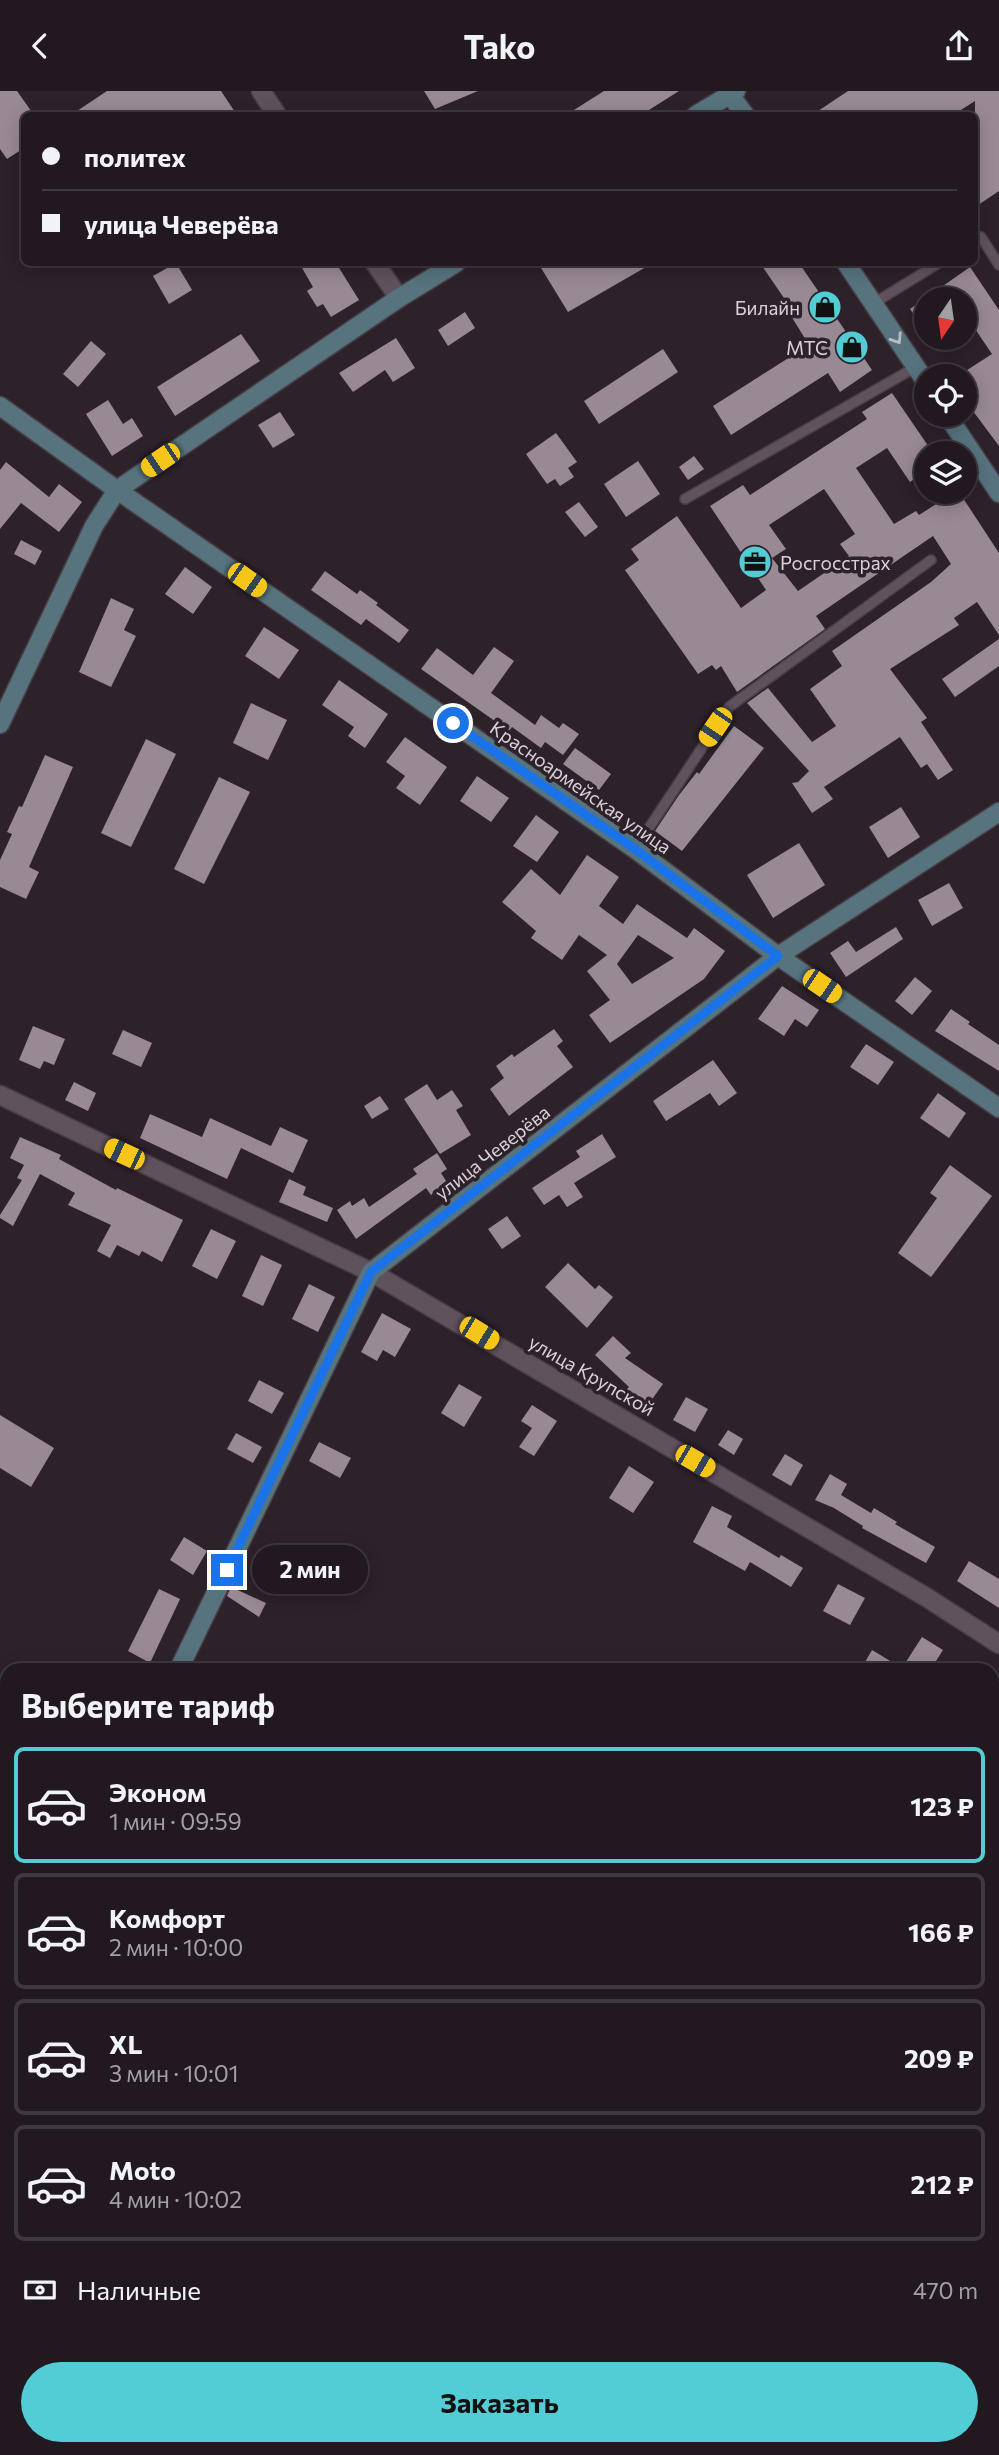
<!DOCTYPE html>
<html lang="ru">
<meta charset="utf-8">
<style>
:root{--surface:#221920;--page:#2e262d;--text:#f1f3f6;--muted:#a2a0a5;--line:#3f383e;--accent:#52ccd5}
body{margin:0;font-family:Commissioner,sans-serif;background:var(--page);color:var(--text);height:100vh;display:flex;flex-direction:column;font-size:26px;white-space:nowrap}
*{box-sizing:border-box;margin:0}
p{font-size:23px;color:var(--muted)}
.icon{flex:none;width:38px;height:38px;fill:none;stroke:currentColor;stroke-width:2;stroke-linecap:round;stroke-linejoin:round}
.map{position:relative;flex:1;overflow:hidden}
.panel{position:absolute;left:0px;top:1572px;width:999px;height:793px;display:flex;flex-direction:column;background:var(--surface);border-radius:21px 21px 0 0;box-shadow:0 4px 18px #0003,0 0 0 2px var(--line)}
.panel>*{flex:none}
.banner{position:absolute;left:21px;top:21px;width:957px;height:154px;border-radius:10px;box-shadow:0 4px 18px #0003,0 0 0 2px var(--line);display:grid;align-content:center;height:154px;padding:0 21px;background:var(--surface)}
.needle{width:46px;rotate:193deg}
.buttons{position:absolute;left:914px;top:196px;display:grid;gap:14px}
.buttons a{display:grid;place-items:center;width:63px;height:63px;border-radius:50%;background:var(--surface);box-shadow:0 4px 18px #0003,0 0 0 2px var(--line);font-size:35px}
.end{position:absolute;width:32px;height:32px;margin:-16px;border:9px solid #1a73e8;background:#fff;box-shadow:0 0 0 4px #fff}
.from{border-radius:50%}
.bubble{position:absolute;height:49px;border-radius:24px;background:var(--surface);box-shadow:0 4px 18px #0003,0 0 0 2px var(--line);font-size:23px;font-weight:700;line-height:49px;text-align:center}
.car{position:absolute;width:21px;height:42px;margin:-21px -10px;border-radius:9px;box-shadow:0 0 5px 2px #0007;background:linear-gradient(#f5c518 24%,#345 0 40%,#f5c518 0 76%,#345 0 86%,#f5c518 0)}
.banner b{display:flex;align-items:center;gap:24px;height:66px;font-size:26px}
.banner b+b{border-top:2px solid var(--line)}
.banner i{width:18px;height:18px;background:var(--text)}
ul{padding:0;list-style:none}
li{display:flex;align-items:center;gap:21px;height:116px;margin:0 14px 10px;padding:0 7px;border:4px solid var(--line);border-radius:10px}
li div{flex:1}
li b{display:block;font-size:26px}
li em{font-style:normal;font-weight:700}
li.current{border-color:var(--accent)}
li>.icon{width:63px;height:63px;stroke-width:1.5}
h2{padding:0 21px;font-size:32px;line-height:84px}
.pay{display:flex;align-items:center;gap:18px;height:77px;padding:0 21px;font-size:26px}
.pay p{margin-inline-start:auto}
.action{display:flex;gap:14px;margin-top:auto;padding:14px 21px}
.action a{flex:1;height:80px;border-radius:42px;background:var(--accent);color:#111;font-size:28px;font-weight:700;line-height:80px;text-align:center}
header{display:flex;justify-content:space-between;align-items:center;height:91px;padding:0 21px;background:var(--surface);font-size:32px;font-weight:700}
.map>svg:first-child{display:block}
.building{fill:#988995;fill-rule:evenodd}
.lines{fill:none;stroke-linecap:round;stroke-linejoin:round}
.lane-casing{stroke:#483e46;stroke-width:12}
.street-casing{stroke:#483e46;stroke-width:21}
.secondary-casing{stroke:#483e46;stroke-width:21}
.lane{stroke:#60525d;stroke-width:9}
.street{stroke:#60525d;stroke-width:18}
.secondary{stroke:#56737e;stroke-width:18}
.oneway{stroke:#b9bac2}
.route{stroke:#1a73e8;stroke-width:9}
.labels{text-anchor:middle;dominant-baseline:central;stroke-width:7;stroke-linejoin:round;paint-order:stroke}
.poi-label{font-size:19px;fill:#dad2d8;stroke:#2d212a;text-anchor:end}
.street-label{font-size:19px;fill:#dad2d8;stroke:#2d212a}
</style>
<header><svg class="icon" aria-label="back" viewBox="0 0 24 24"><path d="M15 5l-7 7 7 7"/></svg>Tako<svg class="icon" aria-label="share" viewBox="0 0 24 24"><path d="M12 15V3M7 8l5-5 5 5M5 13v7h14v-7"/></svg></header>
<div class="map">
<svg width="999" height="2364" viewBox="0 0 999 2364">
<rect width="100%" height="100%" fill="#2d212a"/>
<g class="building">
<path d="M0 0H17L34 24H24V57L7 68 0 58Z"/>
<path d="M107 0H221L237 24H71Z"/>
<path d="M424 0H478L435 18Z"/>
<path d="M604 0H679L641 24H566Z"/>
<path d="M848 0H999V100L975 116V10L953 24H812Z"/>
<path d="M176 172 192 199 169 213 153 185Z"/>
<path d="M311 172H336L359 209 331 226 323 213 317 216 307 200 313 196 302 177Z"/>
<path d="M538 172H653L568 221Z"/>
<path d="M760 172H799L872 279 840 301 828 282 731 344 713 315 809 254 783 212 786 210Z"/>
<path d="M970 176 999 219V355L964 308V281L992 263 971 232 964 236V208H926V241L910 218Z"/>
<path d="M465 221 475 237 448 255 438 239Z"/>
<path d="M241 243 260 270 175 325 157 296Z"/>
<path d="M396 247 415 277 393 291 385 279 353 301 339 282Z"/>
<path d="M91 250 106 263 78 296 63 283Z"/>
<path d="M663 258 678 281 599 333 584 310Z"/>
<path d="M892 302 933 362H926V380L910 391 887 357 856 377 894 433 916 420 919 424 955 401H959L999 462V544L977 511 954 527 959 534 890 578 927 627 921 631 953 679 938 689 927 673 921 677 900 646 824 696 833 708 812 722 792 692 798 691 809 680 747 612 768 597 812 651 836 635 810 598 842 575 832 560 931 491 951 473 933 445 816 525 825 538 737 601 721 575 716 579 712 574 698 583 625 479 639 469 631 458 677 425 741 517 766 499 710 415 743 394 750 404 867 328 862 321ZM824 398 855 443 840 453 849 465 798 500 772 467 786 458 769 434Z"/>
<path d="M108 309 123 333 132 327 143 345 112 365 86 323Z"/>
<path d="M280 321 295 344 273 357 258 334Z"/>
<path d="M556 342 577 371 568 377 574 386 560 395 555 388 547 393 526 363Z"/>
<path d="M694 365 704 378 688 389 679 376Z"/>
<path d="M638 370 660 403 626 426 604 393Z"/>
<path d="M6 371 49 406 59 393 82 411 59 441 21 412 0 438V379Z"/>
<path d="M579 411 598 436 585 446 565 421Z"/>
<path d="M21 449 42 460 35 474 14 463Z"/>
<path d="M185 476 212 496 193 523 165 503Z"/>
<path d="M325 480 357 503 360 499 378 512 376 514 409 539 399 552 366 528 361 534 311 499Z"/>
<path d="M111 507 134 518 124 539 136 545 111 596 79 581Z"/>
<path d="M264 536 299 559 279 588 245 565Z"/>
<path d="M999 548V575L955 606 942 588Z"/>
<path d="M494 556 514 570 491 602 535 634 541 624 559 637 563 632 579 643 563 664 545 651 541 657 512 636 509 640 421 578 437 557 473 584Z"/>
<path d="M339 589 388 623 365 657 348 645 354 636 322 614Z"/>
<path d="M251 612 287 629 268 669 233 652Z"/>
<path d="M734 635 764 657 682 760 655 740 679 704 697 681 699 683Z"/>
<path d="M405 646 447 676 420 714 396 697 405 685 386 671Z"/>
<path d="M146 648 176 663 131 756 101 742Z"/>
<path d="M575 657 611 683 599 699 563 673Z"/>
<path d="M45 664 73 676 29 776 39 781 26 808 0 796V769L12 743 7 741 19 715 22 716Z"/>
<path d="M477 685 509 707 491 731 460 710Z"/>
<path d="M219 686 250 701 204 793 174 778Z"/>
<path d="M901 716 920 746 888 767 869 736Z"/>
<path d="M536 724 559 741 537 771 513 755Z"/>
<path d="M799 752 825 794 773 827 747 784Z"/>
<path d="M587 764 619 786 599 815 623 833 637 813 687 847 694 837 725 860 704 888 610 952 589 924 610 909 587 880 607 864 579 844 562 869 531 847 536 840 502 811 531 778 560 804ZM638 844 674 867 632 893 617 873Z"/>
<path d="M949 792 963 817 932 835 918 809Z"/>
<path d="M896 836 903 848 846 886 830 862 848 850 856 861Z"/>
<path d="M915 886 932 900 912 924 895 910Z"/>
<path d="M782 895 819 919 807 936 795 928 784 945 758 928Z"/>
<path d="M951 918 970 931 968 933 999 954V980L935 940Z"/>
<path d="M33 935 65 948 54 974 44 970 40 978 19 969Z"/>
<path d="M554 938 563 950 557 955 573 976 509 1025 490 998 504 987 496 975 512 963 514 966Z"/>
<path d="M123 939 152 952 141 976 112 963Z"/>
<path d="M866 953 894 971 878 994 850 976Z"/>
<path d="M713 969 737 1002 719 1015 710 1002 666 1030 653 1010Z"/>
<path d="M74 991 96 1002 88 1020 65 1009Z"/>
<path d="M427 993 437 1009 452 999 463 1015 456 1019 471 1044 440 1063 404 1008Z"/>
<path d="M938 1002 966 1022 949 1047 920 1027Z"/>
<path d="M380 1005 389 1018 372 1028 364 1015Z"/>
<path d="M150 1023 202 1046 210 1027 271 1055 280 1036 308 1049 293 1082 241 1057 227 1088 140 1047Z"/>
<path d="M602 1043 616 1066 574 1092 583 1106 567 1116 559 1104 544 1114 532 1097 580 1066 576 1060Z"/>
<path d="M20 1046 61 1064 59 1068 116 1099 117 1097 183 1129 162 1171 142 1160 139 1165 117 1154 110 1167 97 1160 111 1134 68 1114 75 1102 40 1083 13 1135 0 1127V1124L22 1089 17 1087 24 1074 10 1067Z"/>
<path d="M437 1062 447 1078 441 1082 448 1093 431 1104 426 1097 356 1148 337 1119 350 1110 352 1115 364 1107 369 1116 417 1083 413 1078Z"/>
<path d="M950 1074 992 1105 931 1186 898 1162 937 1107 930 1102Z"/>
<path d="M289 1088 306 1096 303 1104 333 1117 327 1131 279 1111Z"/>
<path d="M507 1125 521 1145 502 1158 488 1138Z"/>
<path d="M211 1138 236 1150 217 1188 192 1175Z"/>
<path d="M261 1164 282 1174 263 1215 242 1205Z"/>
<path d="M568 1172 595 1198 599 1194 613 1206 587 1237 545 1196Z"/>
<path d="M309 1193 335 1206 318 1241 292 1228Z"/>
<path d="M382 1222 411 1238 395 1266 383 1259 377 1270 361 1261Z"/>
<path d="M613 1245 631 1262 625 1267 663 1293 648 1314 626 1299 629 1296 595 1264Z"/>
<path d="M259 1289 284 1302 272 1323 248 1310Z"/>
<path d="M459 1293 482 1306 464 1336 441 1322Z"/>
<path d="M686 1306 708 1318 695 1341 673 1329Z"/>
<path d="M532 1314 557 1330 534 1365 519 1356 532 1337 521 1330Z"/>
<path d="M0 1324 54 1357 31 1396 0 1377Z"/>
<path d="M728 1339 743 1348 734 1364 718 1354Z"/>
<path d="M236 1342 262 1356 253 1372 227 1358Z"/>
<path d="M319 1351 351 1367 340 1387 309 1370Z"/>
<path d="M785 1363 803 1374 791 1395 772 1384Z"/>
<path d="M629 1375 654 1391 633 1422 609 1407Z"/>
<path d="M830 1383 847 1393 841 1404 871 1422 874 1417 897 1431 895 1433 935 1456 926 1472 862 1437 863 1435 834 1417 815 1409Z"/>
<path d="M712 1415 732 1425 727 1436 779 1467 781 1464 803 1477 791 1496 750 1471 745 1480 693 1451Z"/>
<path d="M184 1446 207 1460 193 1484 170 1469Z"/>
<path d="M969 1470 999 1488V1517L957 1490Z"/>
<path d="M283 1471 298 1478 288 1500 273 1492Z"/>
<path d="M838 1493 865 1507 850 1534 823 1520Z"/>
<path d="M231 1496 266 1512 259 1526 227 1505Z"/>
<path d="M159 1498 180 1508 150 1572 128 1560Z"/>
<path d="M922 1546 943 1559 931 1578H861L872 1559 902 1577Z"/>
</g>
<g class="lines">
<defs>
<g id="lane">
<path d="M975 149 981 146 999 174"/>
<path d="M874 212 939 172"/>
<path d="M685 408 916 276"/>
<path d="M635 758 729 616 931 469"/>
</g>
<g id="street">
<path d="M261 0 277 24"/>
<path d="M375 172 399 207"/>
<path d="M0 1004 371 1181 926 1506 999 1553"/>
<path d="M0 1688 7 1691"/>
<path d="M992 1942 999 1941"/>
<path d="M0 2034 7 2036"/>
<path d="M992 2316 999 2319"/>
<path d="M0 2344 7 2346"/>
<path d="M45 2357 67 2364"/>
</g>
<g id="secondary">
<path d="M727 0 745 24"/>
<path d="M696 24 736 0"/>
<path d="M846 172 926 291"/>
<path d="M0 315 117 399 635 758 778 865 999 1017"/>
<path d="M947 324 999 402"/>
<path d="M0 633 94 435 117 399 399 207 456 172"/>
<path d="M179 1578 371 1181 778 865 999 721"/>
<path d="M0 1959 7 1944"/>
</g>
</defs>
<use href="#lane" class="lane-casing"/>
<use href="#street" class="street-casing"/>
<use href="#secondary" class="secondary-casing"/>
<use href="#lane" class="lane"/>
<use href="#street" class="street"/>
<use href="#secondary" class="secondary"/>
</g>
<defs><path id="oneway-chevron" d="M-2-3.5L2.5 0L-2 3.5" fill="none" stroke-width="1.6" stroke-linecap="round" stroke-linejoin="round" transform="scale(1.75)"/></defs>
<use class="oneway" href="#oneway-chevron" transform="translate(897 248) rotate(57)"/>
<g class="lines">
<path class="route" d="M227 1479 371 1181 778 865 635 758 453 632"/>
</g>
<defs>
<symbol id="shop-disc" viewBox="-11 -11 22 22"><circle r="9.5" fill="#52ccd5" stroke="#2d212a"/><path d="M-5-2.5h2.3a2.7 3.5 0 0 1 5.4 0H5L5.5 6h-11ZM-1.5-2.5h3a1.5 2.3 0 0 0-3 0Z" fill="#111"/></symbol>
<symbol id="office-disc" viewBox="-11 -11 22 22"><circle r="9.5" fill="#52ccd5" stroke="#2d212a"/><path d="M-6-3h4V-5.5h4V-3h4V5H-6ZM-1-4.5V-3h2v-1.5ZM-6 0V1H6V0Z" fill="#111"/></symbol>
</defs>
<g fill-rule="evenodd">
<use href="#shop-disc" x="806" y="197" width="38" height="38"/>
<use href="#shop-disc" x="833" y="237" width="38" height="38"/>
<use href="#office-disc" x="736" y="452" width="38" height="38"/>
</g>
<g class="labels">
<g class="poi-label">
<text x="800" y="216">Билайн</text>
<text x="828" y="256">МТС</text>
<text x="780" y="471" text-anchor="start">Росгосстрах</text>
</g>
<g class="street-label">
<text transform="translate(581 696) rotate(35)">Красноармейская улица</text>
<text transform="translate(492 1061) rotate(-38)">улица Чеверёва</text>
<text transform="translate(592 1284) rotate(30)">улица Крупской</text>
</g>
</g>
</svg>
<div class="buttons">
<a><svg class="needle" viewBox="-14 -14 28 28"><path d="M0-13l5 13h-10z" fill="#e53935"/><path d="M0 13l5-13h-10z" fill="#a2a0a5"/></svg></a>
<a><svg class="icon" aria-label="locate" viewBox="0 0 24 24"><circle cx="12" cy="12" r="6"/><path d="M12 2v4M12 18v4M2 12h4M18 12h4"/></svg></a>
<a><svg class="icon" aria-label="layers" viewBox="0 0 24 24"><path d="M12 4l9 5-9 5-9-5zM3 14l9 5 9-5"/></svg></a>
</div>
<i class="end from" style="left:453px;top:632px"></i>
<i class="end" style="left:227px;top:1479px"></i>
<div class="bubble" style="left:252px;top:1454px;width:116px">2 мин</div>
<i class="car" style="left:160px;top:369px;rotate:236deg"></i>
<i class="car" style="left:247px;top:489px;rotate:125deg"></i>
<i class="car" style="left:715px;top:636px;rotate:214deg"></i>
<i class="car" style="left:822px;top:895px;rotate:124deg"></i>
<i class="car" style="left:124px;top:1063px;rotate:295deg"></i>
<i class="car" style="left:479px;top:1242px;rotate:121deg"></i>
<i class="car" style="left:695px;top:1370px;rotate:120deg"></i>
<div class="banner">
<b><i class="from"></i>политех</b>
<b><i></i>улица Чеверёва</b>
</div>
<section class="panel">
<h2>Выберите тариф</h2>
<ul>
<li class="current"><svg class="icon" aria-label="car" viewBox="0 0 24 24"><path d="M5 17H2v-5l4-1 3-4h7l3 4 3 1v5h-3M9 17h6M6 11h13"/><circle cx="7" cy="17" r="2"/><circle cx="17" cy="17" r="2"/></svg><div><b>Эконом</b><p>1 мин · 09:59</p></div><em>123 ₽</em></li>
<li><svg class="icon" aria-label="car" viewBox="0 0 24 24"><path d="M5 17H2v-5l4-1 3-4h7l3 4 3 1v5h-3M9 17h6M6 11h13"/><circle cx="7" cy="17" r="2"/><circle cx="17" cy="17" r="2"/></svg><div><b>Комфорт</b><p>2 мин · 10:00</p></div><em>166 ₽</em></li>
<li><svg class="icon" aria-label="car" viewBox="0 0 24 24"><path d="M5 17H2v-5l4-1 3-4h7l3 4 3 1v5h-3M9 17h6M6 11h13"/><circle cx="7" cy="17" r="2"/><circle cx="17" cy="17" r="2"/></svg><div><b>XL</b><p>3 мин · 10:01</p></div><em>209 ₽</em></li>
<li><svg class="icon" aria-label="car" viewBox="0 0 24 24"><path d="M5 17H2v-5l4-1 3-4h7l3 4 3 1v5h-3M9 17h6M6 11h13"/><circle cx="7" cy="17" r="2"/><circle cx="17" cy="17" r="2"/></svg><div><b>Moto</b><p>4 мин · 10:02</p></div><em>212 ₽</em></li>
</ul>
<div class="pay"><svg class="icon" aria-label="cash" viewBox="0 0 24 24"><path d="M3 7h18v10H3z"/><circle cx="12" cy="12" r="2"/></svg>Наличные<p>470 m</p></div>
<div class="action"><a>Заказать</a></div>
</section>
</div>
